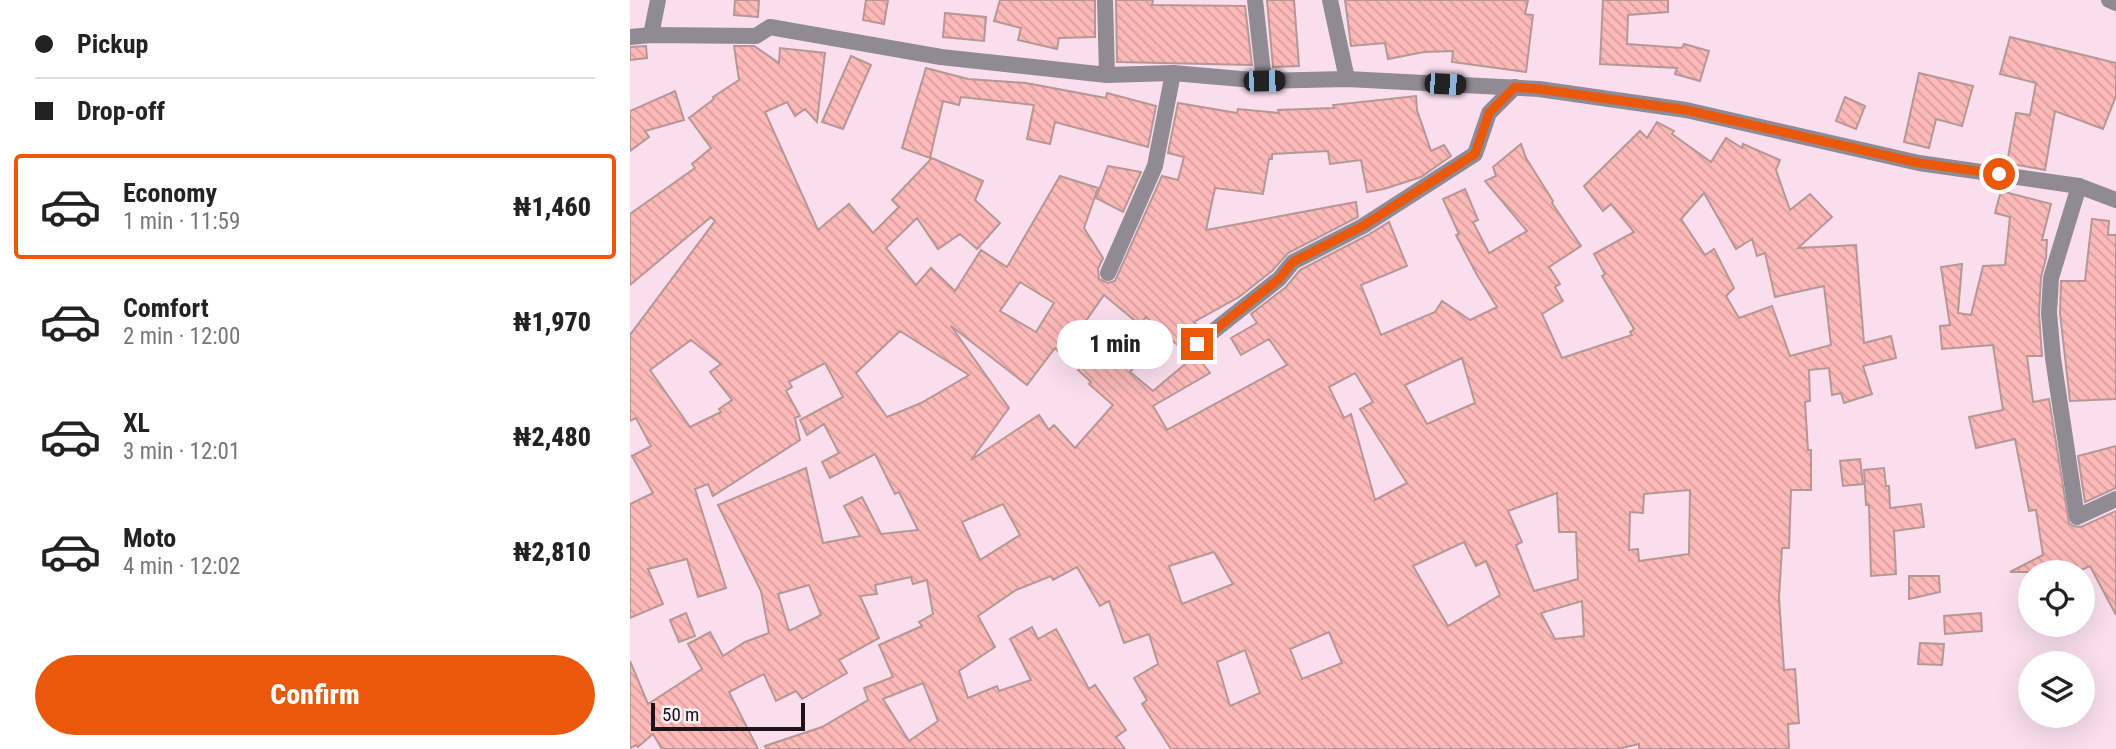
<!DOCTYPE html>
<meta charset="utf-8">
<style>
:root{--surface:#fff;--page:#f2f2f2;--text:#222;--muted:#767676;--line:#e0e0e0;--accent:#ea580c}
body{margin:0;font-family:"Roboto Condensed",sans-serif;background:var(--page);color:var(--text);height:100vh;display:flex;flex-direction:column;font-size:26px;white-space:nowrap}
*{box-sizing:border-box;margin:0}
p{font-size:23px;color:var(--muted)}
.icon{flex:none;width:38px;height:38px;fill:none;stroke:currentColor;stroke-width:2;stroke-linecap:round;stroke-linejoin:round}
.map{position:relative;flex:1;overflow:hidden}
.drawer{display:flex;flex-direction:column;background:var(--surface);width:630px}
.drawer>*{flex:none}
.hud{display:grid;align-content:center;height:154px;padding:0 35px;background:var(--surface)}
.buttons{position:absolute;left:1388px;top:560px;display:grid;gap:14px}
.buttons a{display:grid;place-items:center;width:77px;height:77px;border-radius:50%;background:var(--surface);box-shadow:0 7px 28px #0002;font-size:35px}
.scale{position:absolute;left:21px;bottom:18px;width:154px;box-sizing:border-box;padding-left:7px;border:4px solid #1c1217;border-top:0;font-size:19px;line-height:24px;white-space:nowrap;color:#1c1217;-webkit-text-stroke:5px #fcf0f6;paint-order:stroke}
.end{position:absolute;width:32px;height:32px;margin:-16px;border:9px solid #ea580c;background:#fff;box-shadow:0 0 0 4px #fff}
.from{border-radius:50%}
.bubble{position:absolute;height:49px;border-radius:24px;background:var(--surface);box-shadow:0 7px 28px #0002;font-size:23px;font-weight:800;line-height:49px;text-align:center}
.car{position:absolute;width:21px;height:42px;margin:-21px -10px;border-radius:9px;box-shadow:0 0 5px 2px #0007;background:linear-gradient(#222 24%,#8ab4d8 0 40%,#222 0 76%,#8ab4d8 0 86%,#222 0)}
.hud b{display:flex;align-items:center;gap:24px;height:66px;font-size:26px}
.hud b+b{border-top:2px solid var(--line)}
.hud i{width:18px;height:18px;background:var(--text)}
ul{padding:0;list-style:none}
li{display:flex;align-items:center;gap:21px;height:105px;margin:0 14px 10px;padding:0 21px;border:4px solid transparent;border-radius:7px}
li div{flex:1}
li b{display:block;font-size:26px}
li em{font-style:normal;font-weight:800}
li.selected{border-color:var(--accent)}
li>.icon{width:63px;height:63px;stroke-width:1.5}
.button{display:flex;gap:14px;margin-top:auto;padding:14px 35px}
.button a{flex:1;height:80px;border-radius:42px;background:var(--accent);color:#fff;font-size:28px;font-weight:800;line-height:80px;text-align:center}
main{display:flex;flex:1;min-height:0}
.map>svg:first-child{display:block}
.building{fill:url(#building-back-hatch);stroke:#b69796;stroke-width:2;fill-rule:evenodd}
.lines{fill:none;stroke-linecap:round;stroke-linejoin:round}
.street{stroke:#908a94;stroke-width:16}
.route{stroke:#ea580c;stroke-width:9}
</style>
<main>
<section class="drawer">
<div class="hud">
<b><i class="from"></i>Pickup</b>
<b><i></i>Drop-off</b>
</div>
<ul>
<li class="selected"><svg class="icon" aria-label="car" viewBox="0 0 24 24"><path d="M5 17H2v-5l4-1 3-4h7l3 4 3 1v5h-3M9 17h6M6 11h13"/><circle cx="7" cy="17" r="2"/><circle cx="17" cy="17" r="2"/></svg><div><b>Economy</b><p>1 min · 11:59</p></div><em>₦1,460</em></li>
<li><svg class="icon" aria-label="car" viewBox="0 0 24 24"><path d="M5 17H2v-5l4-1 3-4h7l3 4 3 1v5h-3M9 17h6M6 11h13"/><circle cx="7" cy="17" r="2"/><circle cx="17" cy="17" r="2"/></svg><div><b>Comfort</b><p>2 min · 12:00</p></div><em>₦1,970</em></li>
<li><svg class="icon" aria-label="car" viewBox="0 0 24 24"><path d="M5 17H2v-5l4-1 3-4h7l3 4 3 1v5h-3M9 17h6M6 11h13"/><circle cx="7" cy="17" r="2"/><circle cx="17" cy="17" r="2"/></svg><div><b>XL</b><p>3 min · 12:01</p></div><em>₦2,480</em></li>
<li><svg class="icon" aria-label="car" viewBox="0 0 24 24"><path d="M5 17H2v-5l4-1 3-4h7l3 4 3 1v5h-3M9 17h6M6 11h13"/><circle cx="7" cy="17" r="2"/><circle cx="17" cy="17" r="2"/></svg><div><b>Moto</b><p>4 min · 12:02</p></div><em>₦2,810</em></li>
</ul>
<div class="button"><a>Confirm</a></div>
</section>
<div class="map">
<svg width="1486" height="749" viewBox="0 0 1486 749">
<defs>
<pattern id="building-back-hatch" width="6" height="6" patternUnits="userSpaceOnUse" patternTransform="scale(1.75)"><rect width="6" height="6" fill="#fbb9b8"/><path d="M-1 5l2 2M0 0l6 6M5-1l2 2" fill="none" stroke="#d79e9d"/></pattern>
</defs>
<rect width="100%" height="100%" fill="#fadeed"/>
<g class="building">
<path d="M105 0H129L128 17 104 15Z"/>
<path d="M236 0H258L254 24 233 20Z"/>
<path d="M370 0H465V37L429 38 427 49 388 40 391 28 364 21Z"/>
<path d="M486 0H523L522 5 615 6 622 65 487 62Z"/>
<path d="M637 0H664L669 66 643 67Z"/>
<path d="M715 0H898L895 14 903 15 896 72 822 62 823 51 794 52 758 59 755 43 721 46Z"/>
<path d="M973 0H1038V12L998 15 997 44 1052 48 1054 44 1079 51 1070 81 1045 74 1047 68 970 64Z"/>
<path d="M315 13 356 17 354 41 313 37Z"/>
<path d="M1380 37 1486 63V96L1473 129 1425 111 1415 170 1377 163 1386 113 1400 115 1406 83 1370 74Z"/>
<path d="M16 46 17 58 0 60V47Z"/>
<path d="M104 46H124L149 63 150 48 195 53 187 122 175 109 165 116 157 102 135 112 188 230 219 204 243 233 269 207 262 200 302 158 353 181 345 200 370 223 347 249 330 234 308 249 287 218 256 248 286 285 301 268 325 291 351 250 377 267 430 176 468 188 454 228 473 258 468 269 469 279 478 283 485 281 532 176 548 180 554 157 538 153 548 103 607 113 608 109 649 113 648 110 704 108 703 105 786 96 787 110 801 151 814 145 821 156 791 177 754 189 737 192 731 160 700 164 698 151 642 154V159H639L633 194 585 188 576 230 726 202 728 217 658 253 642 271 609 297 564 322 570 328 560 336 552 349 516 317 510 325 474 295 432 355 425 348 397 385 321 326 379 408 341 460 409 415 419 430 424 425 445 448 483 405 459 384 461 382 448 370 479 339 507 364 500 372 523 391 566 355 580 373 523 406 537 430 657 365 639 339 611 355 601 338 627 323 621 314 656 287 670 270 738 235 759 222 777 266 731 285 751 335 805 312 812 301 840 320 867 307 847 275 826 235 829 234 813 199 835 189 848 220 843 222 859 253 897 231 855 181 866 176 863 167 891 144 896 158 923 201 922 203 951 246 919 267 930 284 925 287 933 301 912 314 932 358 1002 335 1000 332 1004 329 972 276 975 274 964 254 1004 232 981 204 973 211 954 186 1010 131 1017 138 1027 122 1044 131 1042 134 1081 162 1096 138 1112 148 1113 144 1150 160 1146 170 1160 210 1180 194 1202 217 1168 248 1226 245 1234 343 1261 336 1266 358 1233 366 1242 394 1214 403 1211 393 1202 395 1199 368 1179 370 1180 401 1175 402 1178 450H1181V490H1161L1159 548H1152L1149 598 1154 670 1165 669 1169 723 1158 724 1159 749H1009V744L987 749H541L512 704 517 700 504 678 528 664 519 634 494 643 479 601 470 606 447 567 423 580 421 576 386 590 348 616 365 647 329 671 338 698 367 686 369 691 401 680 380 639 402 627 408 639 426 629 459 689 465 685 496 730 486 737 495 749H136L135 746 192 727 238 700 234 688 263 677 249 645 292 626 289 622 303 614 297 580 283 584 281 577 245 585 247 594 230 596 249 638 209 660 217 673 172 699 166 691 146 701 134 674 99 692 128 749H32L23 734 8 747 6 745 0 748V661L18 704 72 669 58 644 80 632 93 656 115 642 139 633 131 591 88 505 176 468 193 543 230 536 214 506 232 497 251 534 288 530 269 492 265 494 245 454 200 478 192 462 209 453 194 424 177 435 170 420 213 397 195 363 159 382 162 387 156 391 170 416 165 418 170 440 83 496 78 484 65 489 96 588 68 597 57 559 18 569 33 604 0 618V504L23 493 2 456 21 446 6 418 0 421V335L85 221 81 217 0 285V214L65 168 62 164 81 148 59 118 84 99 83 97 109 80ZM1074 193 1106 249 1122 239 1127 256 1135 253 1145 297 1194 286 1201 345 1160 356 1142 306 1109 318 1096 296 1104 288 1084 249 1075 255 1051 219ZM390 282 424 303 406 332 370 311ZM270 331 339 375 291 403 257 417 226 373ZM61 340 91 364 80 372 102 400 89 409 91 412 60 427 20 370ZM832 358 845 403 797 424 775 385ZM725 373 743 402 730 409 777 483 745 500 721 414 714 418 699 387ZM1060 490 1059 554 1009 561 1008 549 999 550 1000 512 1013 513 1014 494ZM927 493 929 532H946L948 579 904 591 886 545 892 542 878 511ZM373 504 390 535 350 560 332 522ZM834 542 846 566 856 561 870 595 818 626 783 566ZM584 552 603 584 552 604 539 566ZM179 585 191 615 159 631 148 594ZM952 601 954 636 925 639 911 613ZM699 632 712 663 672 679 660 649ZM615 650 630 693 600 706 587 662ZM293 683 308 721 279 741 253 699Z"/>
<path d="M221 56 241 65 213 129 192 122Z"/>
<path d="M296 68 338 79 396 83 476 98 477 93 526 106 518 147 425 122 420 144 397 139 404 105 331 97 329 105 313 101 300 158 272 148Z"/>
<path d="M1289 73 1343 86 1332 126 1306 119 1299 148 1274 142Z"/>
<path d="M45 91 54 120 15 131 19 137 0 151V111Z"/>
<path d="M1215 97 1235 106 1226 129 1206 121Z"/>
<path d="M478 166 511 172 493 212 466 198Z"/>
<path d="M1371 191 1421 204 1412 240H1417L1416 258 1411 277 1409 313 1412 356H1397L1403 402 1419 399 1439 523 1443 526 1451 527 1486 511V615L1460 566 1447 572H1380L1413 555 1406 510 1399 511 1385 439 1346 448 1339 417 1373 410 1363 345 1312 349 1310 326 1320 325 1311 267 1332 264 1328 313 1341 315 1353 266 1375 265 1380 217 1365 213Z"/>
<path d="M1462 219 1479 221 1478 235H1486V399L1440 401 1430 313 1431 281H1455Z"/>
<path d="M1486 446V488L1455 502 1448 456Z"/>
<path d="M1230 459 1233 484 1213 486 1210 461Z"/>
<path d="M1254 468 1256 486H1259L1260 508 1291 504 1294 527 1264 531 1266 574 1241 576 1239 505H1236L1234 470Z"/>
<path d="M1279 576H1309L1310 592 1279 599Z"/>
<path d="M56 613 65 636 49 642 40 620Z"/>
<path d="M1351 613 1352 631 1315 634 1314 616Z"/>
<path d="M1290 643 1314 644 1312 665 1288 664Z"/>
</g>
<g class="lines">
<g class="street">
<path d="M475 0 477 75"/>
<path d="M625 0 634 81"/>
<path d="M700 0 717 79"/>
<path d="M1479 0 1486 3"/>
<path d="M21 35 28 0"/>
<path d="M0 37 21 35 126 36 140 27 311 57 477 75 543 73 634 81 717 79 909 89 1056 110 1289 163 1449 186 1486 200"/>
<path d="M1449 186 1421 278 1419 313 1423 358 1447 517 1486 499"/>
<path d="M478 273 525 166 543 73"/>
<path d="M567 344 649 279 663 262 733 226 845 154 859 113 885 87"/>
</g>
</g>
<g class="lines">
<path class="route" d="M567 344 649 279 663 262 733 226 845 154 859 113 885 87 909 89 1056 110 1289 163 1369 174"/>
</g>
</svg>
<div class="buttons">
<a><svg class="icon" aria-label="locate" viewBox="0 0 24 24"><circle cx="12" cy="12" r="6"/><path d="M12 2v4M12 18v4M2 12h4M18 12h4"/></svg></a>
<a><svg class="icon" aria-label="layers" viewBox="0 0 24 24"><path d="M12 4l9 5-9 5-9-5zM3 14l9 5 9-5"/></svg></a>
</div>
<div class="scale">50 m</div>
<i class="end from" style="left:1369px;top:174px"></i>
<i class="end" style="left:567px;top:344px"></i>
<div class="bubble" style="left:427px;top:320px;width:116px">1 min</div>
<i class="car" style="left:634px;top:81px;rotate:89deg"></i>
<i class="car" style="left:815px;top:84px;rotate:93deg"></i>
</div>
</main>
